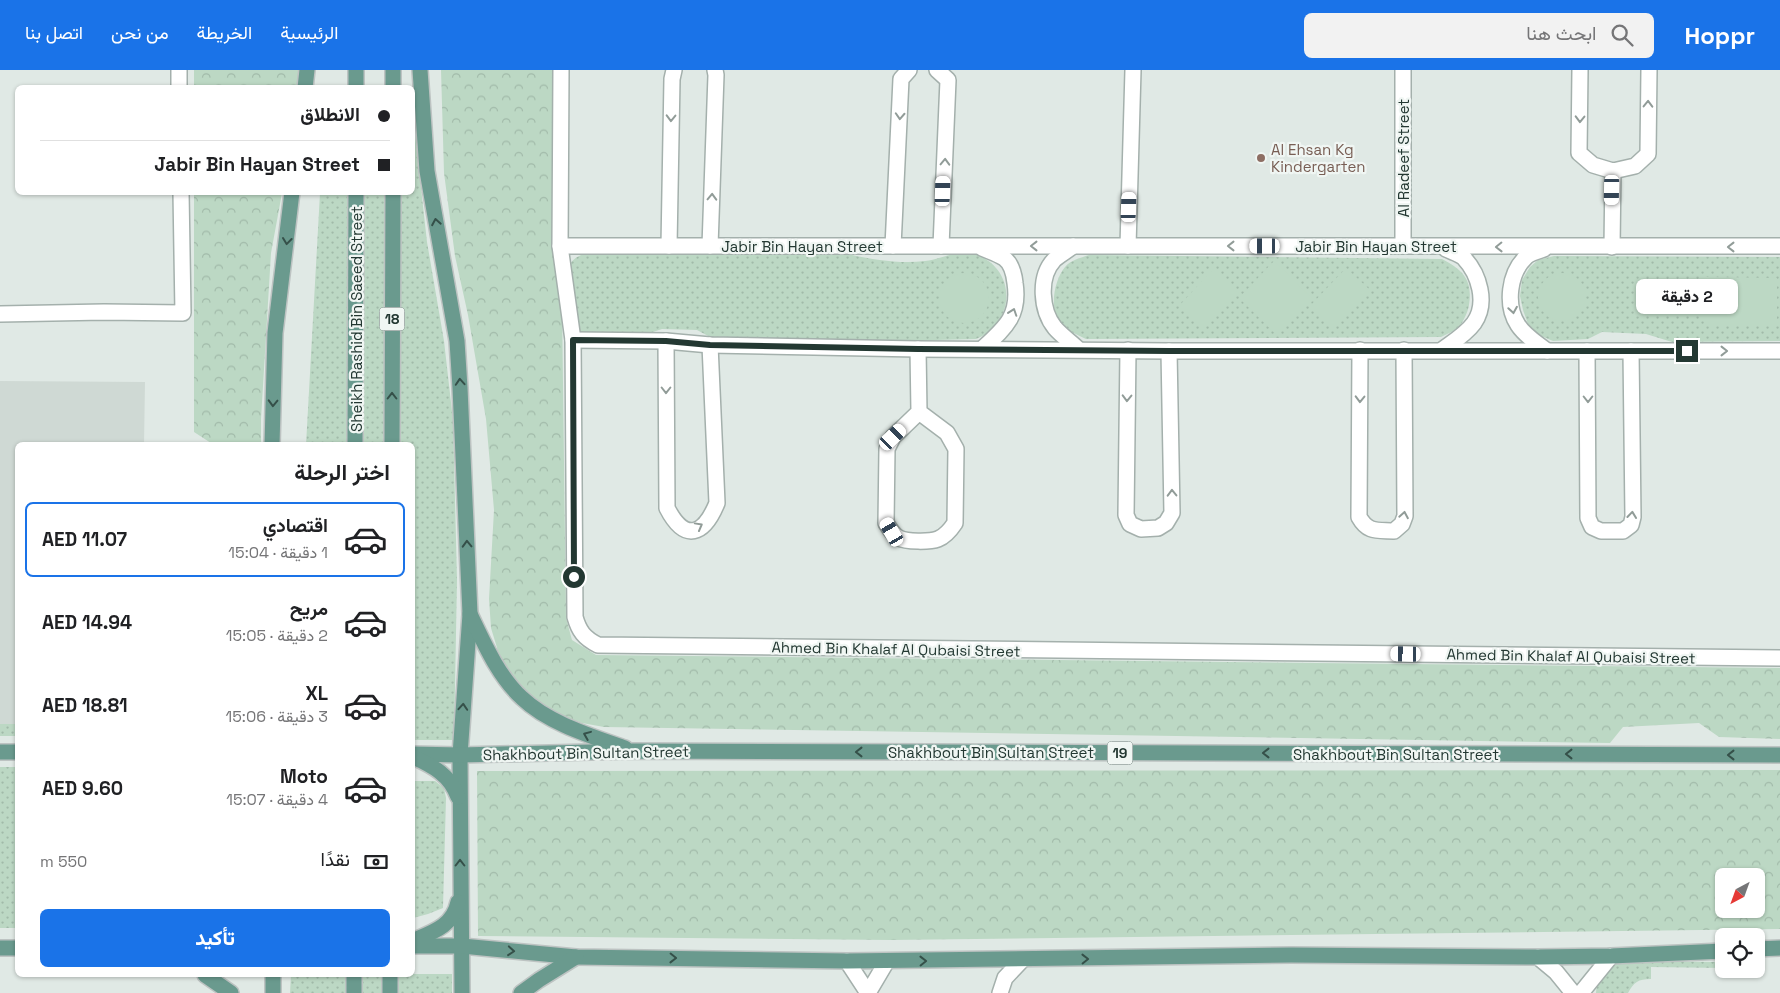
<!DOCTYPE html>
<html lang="ar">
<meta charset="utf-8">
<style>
:root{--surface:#fff;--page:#f2f2f2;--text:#202124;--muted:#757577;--line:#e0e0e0;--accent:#1a73e8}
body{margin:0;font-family:"Space Grotesk",Vazirmatn,sans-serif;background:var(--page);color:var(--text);direction:rtl;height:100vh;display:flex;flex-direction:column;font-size:19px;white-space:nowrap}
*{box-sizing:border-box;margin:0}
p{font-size:16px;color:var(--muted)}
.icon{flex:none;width:28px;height:28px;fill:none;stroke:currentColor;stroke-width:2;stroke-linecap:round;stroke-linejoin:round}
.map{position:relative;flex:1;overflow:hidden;direction:ltr}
.side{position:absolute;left:15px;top:372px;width:400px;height:535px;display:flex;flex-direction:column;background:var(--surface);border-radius:8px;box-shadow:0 1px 4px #0004;direction:rtl}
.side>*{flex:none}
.guide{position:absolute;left:15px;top:15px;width:400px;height:110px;border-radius:8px;box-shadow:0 1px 4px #0004;direction:rtl;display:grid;align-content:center;height:110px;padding:0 25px;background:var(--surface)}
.needle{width:32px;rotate:221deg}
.fabs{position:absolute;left:1715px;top:798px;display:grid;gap:10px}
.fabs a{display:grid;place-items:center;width:50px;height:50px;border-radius:8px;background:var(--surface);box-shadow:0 1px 4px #0004;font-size:25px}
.end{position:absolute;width:22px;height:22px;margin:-11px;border:6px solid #233832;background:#fff;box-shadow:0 0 0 2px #fff}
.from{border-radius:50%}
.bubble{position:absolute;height:35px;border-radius:8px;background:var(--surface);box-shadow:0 1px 4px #0004;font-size:16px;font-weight:800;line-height:35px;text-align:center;direction:rtl}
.car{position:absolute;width:15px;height:30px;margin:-15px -8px;border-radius:6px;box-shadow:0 0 4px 1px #0007;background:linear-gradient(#fff 24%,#345 0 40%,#fff 0 76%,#345 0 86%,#fff 0)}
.guide b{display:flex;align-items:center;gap:18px;height:48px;font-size:19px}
.guide b+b{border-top:1px solid var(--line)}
.guide i{width:12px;height:12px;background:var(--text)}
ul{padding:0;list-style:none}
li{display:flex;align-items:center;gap:15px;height:75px;margin:0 10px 8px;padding:0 15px;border:2px solid transparent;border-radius:8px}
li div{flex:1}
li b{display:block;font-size:19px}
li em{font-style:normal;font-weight:800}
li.current{border-color:var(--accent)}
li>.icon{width:45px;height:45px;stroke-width:1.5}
h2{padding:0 25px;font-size:22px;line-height:60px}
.pay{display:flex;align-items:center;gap:12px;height:55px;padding:0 25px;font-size:19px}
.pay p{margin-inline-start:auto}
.cta{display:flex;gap:10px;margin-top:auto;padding:10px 25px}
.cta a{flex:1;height:58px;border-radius:8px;background:var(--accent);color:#fff;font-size:20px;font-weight:800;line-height:58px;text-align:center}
header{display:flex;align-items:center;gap:30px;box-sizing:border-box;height:70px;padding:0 25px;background:var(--accent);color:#fff}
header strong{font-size:24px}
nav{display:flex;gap:28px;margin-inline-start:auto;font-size:18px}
.search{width:350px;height:45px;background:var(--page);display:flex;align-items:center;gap:12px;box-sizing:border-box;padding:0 18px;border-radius:8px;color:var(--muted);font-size:19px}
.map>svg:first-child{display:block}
.built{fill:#cfd9d4}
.grass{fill:url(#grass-dots)}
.forest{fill:url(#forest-crowns);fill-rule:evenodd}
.garden{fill:#bcd8c4}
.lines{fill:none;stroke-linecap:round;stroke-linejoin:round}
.minor-casing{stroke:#a4b0ac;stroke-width:18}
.major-casing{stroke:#bdc3c2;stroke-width:18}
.minor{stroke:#fff;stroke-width:15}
.major{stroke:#6a9a8e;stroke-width:15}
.oneway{stroke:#919c98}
.oneway2{stroke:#355049}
.route{stroke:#233832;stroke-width:6}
.education-dot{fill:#8d6e63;stroke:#f0f6f3;stroke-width:2}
.labels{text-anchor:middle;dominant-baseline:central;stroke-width:4.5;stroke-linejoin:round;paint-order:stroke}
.shield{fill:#f0f6f3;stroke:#60716c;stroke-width:1}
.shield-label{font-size:14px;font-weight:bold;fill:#233832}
.education-label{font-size:15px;fill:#785e54;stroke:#f0f6f3;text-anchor:start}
.street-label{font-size:15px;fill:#233832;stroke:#f0f6f3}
</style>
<header>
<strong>Hoppr</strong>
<div class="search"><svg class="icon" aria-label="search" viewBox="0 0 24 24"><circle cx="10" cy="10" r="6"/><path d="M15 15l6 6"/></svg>ابحث هنا</div>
<nav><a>الرئيسية</a><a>الخريطة</a><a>من نحن</a><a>اتصل بنا</a></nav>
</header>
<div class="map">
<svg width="1780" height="923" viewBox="0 0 1780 923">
<defs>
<pattern id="grass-dots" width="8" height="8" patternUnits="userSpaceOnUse" patternTransform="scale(1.25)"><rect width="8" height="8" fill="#bcd8c4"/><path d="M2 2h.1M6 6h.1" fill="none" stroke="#a1baa9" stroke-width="1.8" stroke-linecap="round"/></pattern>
<pattern id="forest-crowns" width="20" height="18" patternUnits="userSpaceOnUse" patternTransform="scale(1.25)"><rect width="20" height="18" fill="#bcd8c4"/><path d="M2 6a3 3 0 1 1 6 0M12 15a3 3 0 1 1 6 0" fill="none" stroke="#a1baa9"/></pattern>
</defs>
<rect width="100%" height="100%" fill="#e0e9e5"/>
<path class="built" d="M0 311 145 312 144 375H18L17 654H0Z"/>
<g class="grass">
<path d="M413 46 427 172 444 271 453 350 457 510 454 670H413L412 375H306L320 123 412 122Z"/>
<path d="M586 183 852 185C876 190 901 194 925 191 945 189 959 177 980 186 1010 200 1015 236 992 259 988 264 982 266 976 269L855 272 712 268 697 260 662 259 635 268 580 264 574 259C572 244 564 206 570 194 574 188 580 185 586 183Z"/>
<path d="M1089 185 1442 189C1463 200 1473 210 1469 235 1468 242 1463 252 1459 257 1454 261 1447 264 1441 267L1086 269C1076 264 1067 261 1060 252 1049 239 1054 210 1065 197 1071 190 1080 188 1089 185Z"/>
<path d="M1554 186 1780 187V271L1672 272 1646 264 1602 262 1588 269 1553 271 1539 265 1528 254 1523 240 1520 226 1522 210 1530 197 1538 190Z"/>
<rect x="0" y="654" width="17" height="12"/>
<rect x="0" y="697" width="17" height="161"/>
<path d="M413 711H435L444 718 446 728 443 838 428 844 413 848Z"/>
<path d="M1623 891 1724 892V898L1651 897V909C1638 909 1634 912 1628 923H1596C1598 901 1604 898 1623 891Z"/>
<path d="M413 904H452V923H290L291 905Z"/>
</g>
<g class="forest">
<path d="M194 0H299L298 17 194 18Z"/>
<path d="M441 0H559L566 548 572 570 596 585 1780 598V669L1719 667 1699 653 1623 657 1610 673 604 657 582 653 557 644 531 626 509 602 498 581 491 558 489 529 494 440 486 349 468 245 455 186 444 103Z"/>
<path d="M194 123H282L271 183 261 349V375H214L194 362Z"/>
<path d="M1780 700V859L890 870 478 866 477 701ZM1724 806H1756V839H1724Z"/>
</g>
<g class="garden">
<path d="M1274 191 1313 229 1277 265 1239 228Z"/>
<path d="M1346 198 1370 220 1332 259 1309 237Z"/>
<path d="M1213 199 1237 221 1203 258 1179 236Z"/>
<circle cx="1562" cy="227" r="24"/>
<circle cx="964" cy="228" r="25"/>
<path d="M1704 207 1777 208V256H1704Z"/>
</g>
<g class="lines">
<defs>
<g id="minor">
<path d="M179 0V18"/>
<path d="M561 0 560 176 573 270 575 547C579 561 584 568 598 575L1780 588"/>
<path d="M937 0 948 10 941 176"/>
<path d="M1580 0 1579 83 1593 95 1613 101 1635 96 1648 84 1649 0"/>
<path d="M560 176H1780"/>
<path d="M669 176 672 9 674 0"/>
<path d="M710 176 716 5 715 0"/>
<path d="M893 176 901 9 909 0"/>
<path d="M1073 176C1067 181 1059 185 1054 190 1038 207 1041 241 1055 258 1062 266 1071 272 1078 279"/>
<path d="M1128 176 1133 0"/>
<path d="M1403 176V0"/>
<path d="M1612 177 1613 101"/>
<path d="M982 178C989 181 998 184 1004 188 1011 193 1014 204 1015 213 1020 246 1005 258 982 279"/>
<path d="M1544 179C1538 181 1530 183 1526 187 1509 203 1505 235 1518 255 1525 266 1537 273 1547 281"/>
<path d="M0 244 104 242 183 243 181 122"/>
<path d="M573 270 666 271 710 275 918 279 1169 281H1780"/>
<path d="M666 271 667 438C685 473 704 465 717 433L710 275"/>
<path d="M918 279 919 342 893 367 887 379 886 453C889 458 893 465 899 468 906 472 930 472 938 469 946 466 951 459 955 453L956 379 947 363 919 342"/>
<path d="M1128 280 1126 445 1130 454 1141 459 1158 458 1166 453 1172 443 1169 281"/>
<path d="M1360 280 1359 447C1368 463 1377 460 1394 461L1402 454 1405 446 1404 280"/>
<path d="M1442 280C1453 272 1466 264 1474 253 1488 233 1479 204 1464 188 1460 184 1452 182 1446 179"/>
<path d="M1587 281 1588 448 1592 457 1601 461H1623L1631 455 1633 447 1631 281"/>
<path d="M1538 887 1556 902 1573 923"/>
<path d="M847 891 868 923"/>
<path d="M868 923 887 891"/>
<path d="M1000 923 1005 908 1022 890"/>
<path d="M1581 923 1611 886"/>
</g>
<g id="major">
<path d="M356 0V18"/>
<path d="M420 0 427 101 457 271 460 318 470 544 460 685 462 923"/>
<path d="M305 18 307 0"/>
<path d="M393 18V0"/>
<path d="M272 375 275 263 292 122"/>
<path d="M355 375 356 122"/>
<path d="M392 375 393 122"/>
<path d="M470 544C484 573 498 606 522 628 548 653 591 666 625 678"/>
<path d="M0 682H18"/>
<path d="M412 684 460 685 633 681 1780 685"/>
<path d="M413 687C433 696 450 705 458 727"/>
<path d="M412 871C433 862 453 856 458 832"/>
<path d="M412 876H462L576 887 847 891 1291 885 1538 887 1611 886 1724 881"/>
<path d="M0 878H18"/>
<path d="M1756 879 1780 878"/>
<path d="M205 905 231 923"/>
<path d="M273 923V905"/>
<path d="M354 923V905"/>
<path d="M390 923V905"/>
<path d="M521 923 539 910 576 887"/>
</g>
</defs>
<use href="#minor" class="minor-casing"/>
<use href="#major" class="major-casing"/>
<use href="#minor" class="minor"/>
<use href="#major" class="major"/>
</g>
<defs><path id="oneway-chevron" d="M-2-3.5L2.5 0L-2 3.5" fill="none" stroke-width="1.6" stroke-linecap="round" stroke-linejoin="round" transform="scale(1.25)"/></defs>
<g class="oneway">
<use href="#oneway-chevron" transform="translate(1648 34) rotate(-89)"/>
<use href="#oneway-chevron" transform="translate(900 46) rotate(93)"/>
<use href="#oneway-chevron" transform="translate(671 48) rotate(91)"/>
<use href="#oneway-chevron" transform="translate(1580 49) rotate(91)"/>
<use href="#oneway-chevron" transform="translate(945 92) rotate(-88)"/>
<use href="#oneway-chevron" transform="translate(712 127) rotate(-88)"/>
<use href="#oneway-chevron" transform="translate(1034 176) rotate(-180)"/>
<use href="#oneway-chevron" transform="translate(1231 176) rotate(180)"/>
<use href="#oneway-chevron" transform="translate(1499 177) rotate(179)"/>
<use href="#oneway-chevron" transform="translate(1731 177) rotate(180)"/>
<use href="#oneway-chevron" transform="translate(1513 240) rotate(81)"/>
<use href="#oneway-chevron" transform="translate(1013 242) rotate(-71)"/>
<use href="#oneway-chevron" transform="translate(1724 281)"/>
<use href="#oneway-chevron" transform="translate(666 320) rotate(90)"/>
<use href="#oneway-chevron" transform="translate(1127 328) rotate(91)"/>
<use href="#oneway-chevron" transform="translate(1360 329) rotate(91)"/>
<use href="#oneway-chevron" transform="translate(1588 329) rotate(90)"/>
<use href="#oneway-chevron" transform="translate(1172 423) rotate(-91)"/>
<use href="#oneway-chevron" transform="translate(1404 445) rotate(-80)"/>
<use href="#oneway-chevron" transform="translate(1632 445) rotate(-84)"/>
<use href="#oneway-chevron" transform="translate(699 456) rotate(-29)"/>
</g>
<g class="oneway2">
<use href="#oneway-chevron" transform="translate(436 152) rotate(-100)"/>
<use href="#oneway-chevron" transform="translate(287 171) rotate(97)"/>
<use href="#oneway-chevron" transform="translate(460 312) rotate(-94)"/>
<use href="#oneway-chevron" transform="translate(392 326) rotate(-90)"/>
<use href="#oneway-chevron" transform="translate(273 333) rotate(92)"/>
<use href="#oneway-chevron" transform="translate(467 474) rotate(-92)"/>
<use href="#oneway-chevron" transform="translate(463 637) rotate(-86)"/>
<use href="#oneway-chevron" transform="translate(587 665) rotate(-158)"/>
<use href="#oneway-chevron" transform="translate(859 682) rotate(-180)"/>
<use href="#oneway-chevron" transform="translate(1266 683) rotate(-180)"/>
<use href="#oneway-chevron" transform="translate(1569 684) rotate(-180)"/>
<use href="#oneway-chevron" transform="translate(1731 685) rotate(-180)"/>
<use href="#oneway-chevron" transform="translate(460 793) rotate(-90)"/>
<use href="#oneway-chevron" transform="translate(511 881) rotate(5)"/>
<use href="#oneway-chevron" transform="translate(673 888) rotate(1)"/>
<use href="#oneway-chevron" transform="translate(1085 889) rotate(-1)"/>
<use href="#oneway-chevron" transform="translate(923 891) rotate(-1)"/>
</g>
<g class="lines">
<path class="route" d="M574 507 573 270 666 271 710 275 918 279 1169 281H1687"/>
</g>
<circle class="education-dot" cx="1261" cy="88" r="5"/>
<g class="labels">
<g class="shield">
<rect x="379.5" y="237.5" width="25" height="23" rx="4"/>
<rect x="1107.5" y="671.5" width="25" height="23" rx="4"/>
</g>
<g class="shield-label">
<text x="392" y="249">18</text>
<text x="1120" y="683">19</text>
</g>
<g class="education-label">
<text x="1271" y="79">Al Ehsan Kg<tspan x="1271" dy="17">Kindergarten</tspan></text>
</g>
<g class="street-label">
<text transform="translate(1403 88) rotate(-90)">Al Radeef Street</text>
<text x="802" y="176">Jabir Bin Hayan Street</text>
<text x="1376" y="176">Jabir Bin Hayan Street</text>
<text transform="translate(356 249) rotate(-90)">Sheikh Rashid Bin Saeed Street</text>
<text transform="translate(896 579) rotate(1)">Ahmed Bin Khalaf Al Qubaisi Street</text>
<text transform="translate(1571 586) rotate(1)">Ahmed Bin Khalaf Al Qubaisi Street</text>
<text x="991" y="682">Shakhbout Bin Sultan Street</text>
<text transform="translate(586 683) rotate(-1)">Shakhbout Bin Sultan Street</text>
<text x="1396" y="684">Shakhbout Bin Sultan Street</text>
</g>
</g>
</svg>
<div class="fabs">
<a><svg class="needle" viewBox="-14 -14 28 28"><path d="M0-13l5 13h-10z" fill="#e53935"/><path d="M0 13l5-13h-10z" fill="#757577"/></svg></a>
<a><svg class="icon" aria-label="locate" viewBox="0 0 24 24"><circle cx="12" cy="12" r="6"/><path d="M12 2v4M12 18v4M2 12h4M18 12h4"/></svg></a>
</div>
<i class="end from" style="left:574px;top:507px"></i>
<i class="end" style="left:1687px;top:281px"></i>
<div class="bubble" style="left:1636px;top:209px;width:102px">2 دقيقة</div>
<i class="car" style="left:1612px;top:120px;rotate:181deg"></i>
<i class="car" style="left:943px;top:121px;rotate:2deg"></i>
<i class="car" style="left:1129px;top:137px;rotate:2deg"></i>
<i class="car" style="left:1265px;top:176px;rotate:270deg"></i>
<i class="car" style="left:893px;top:367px;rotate:46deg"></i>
<i class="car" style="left:892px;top:462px;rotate:330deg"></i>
<i class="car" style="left:1406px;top:584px;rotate:271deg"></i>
<div class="guide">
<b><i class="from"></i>الانطلاق</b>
<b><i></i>Jabir Bin Hayan Street</b>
</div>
<section class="side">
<h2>اختر الرحلة</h2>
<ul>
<li class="current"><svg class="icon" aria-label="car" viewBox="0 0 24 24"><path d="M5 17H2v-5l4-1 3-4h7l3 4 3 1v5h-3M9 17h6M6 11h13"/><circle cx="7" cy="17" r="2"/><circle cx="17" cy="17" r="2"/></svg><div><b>اقتصادي</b><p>1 دقيقة · 15:04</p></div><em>AED 11.07</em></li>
<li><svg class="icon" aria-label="car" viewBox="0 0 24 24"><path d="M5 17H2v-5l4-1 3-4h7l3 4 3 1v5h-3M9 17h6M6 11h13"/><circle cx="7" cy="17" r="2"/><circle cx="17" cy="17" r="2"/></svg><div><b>مريح</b><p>2 دقيقة · 15:05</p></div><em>AED 14.94</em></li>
<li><svg class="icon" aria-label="car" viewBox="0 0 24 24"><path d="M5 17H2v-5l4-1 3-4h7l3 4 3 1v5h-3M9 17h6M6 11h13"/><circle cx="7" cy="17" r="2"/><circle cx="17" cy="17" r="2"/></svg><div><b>XL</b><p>3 دقيقة · 15:06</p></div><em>AED 18.81</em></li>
<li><svg class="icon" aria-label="car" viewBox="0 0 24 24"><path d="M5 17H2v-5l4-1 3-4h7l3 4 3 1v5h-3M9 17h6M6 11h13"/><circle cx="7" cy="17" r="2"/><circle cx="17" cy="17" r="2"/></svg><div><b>Moto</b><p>4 دقيقة · 15:07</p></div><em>AED 9.60</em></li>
</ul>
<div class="pay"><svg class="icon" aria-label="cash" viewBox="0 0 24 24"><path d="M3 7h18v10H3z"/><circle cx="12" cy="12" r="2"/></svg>نقدًا<p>550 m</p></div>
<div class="cta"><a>تأكيد</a></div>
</section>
</div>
